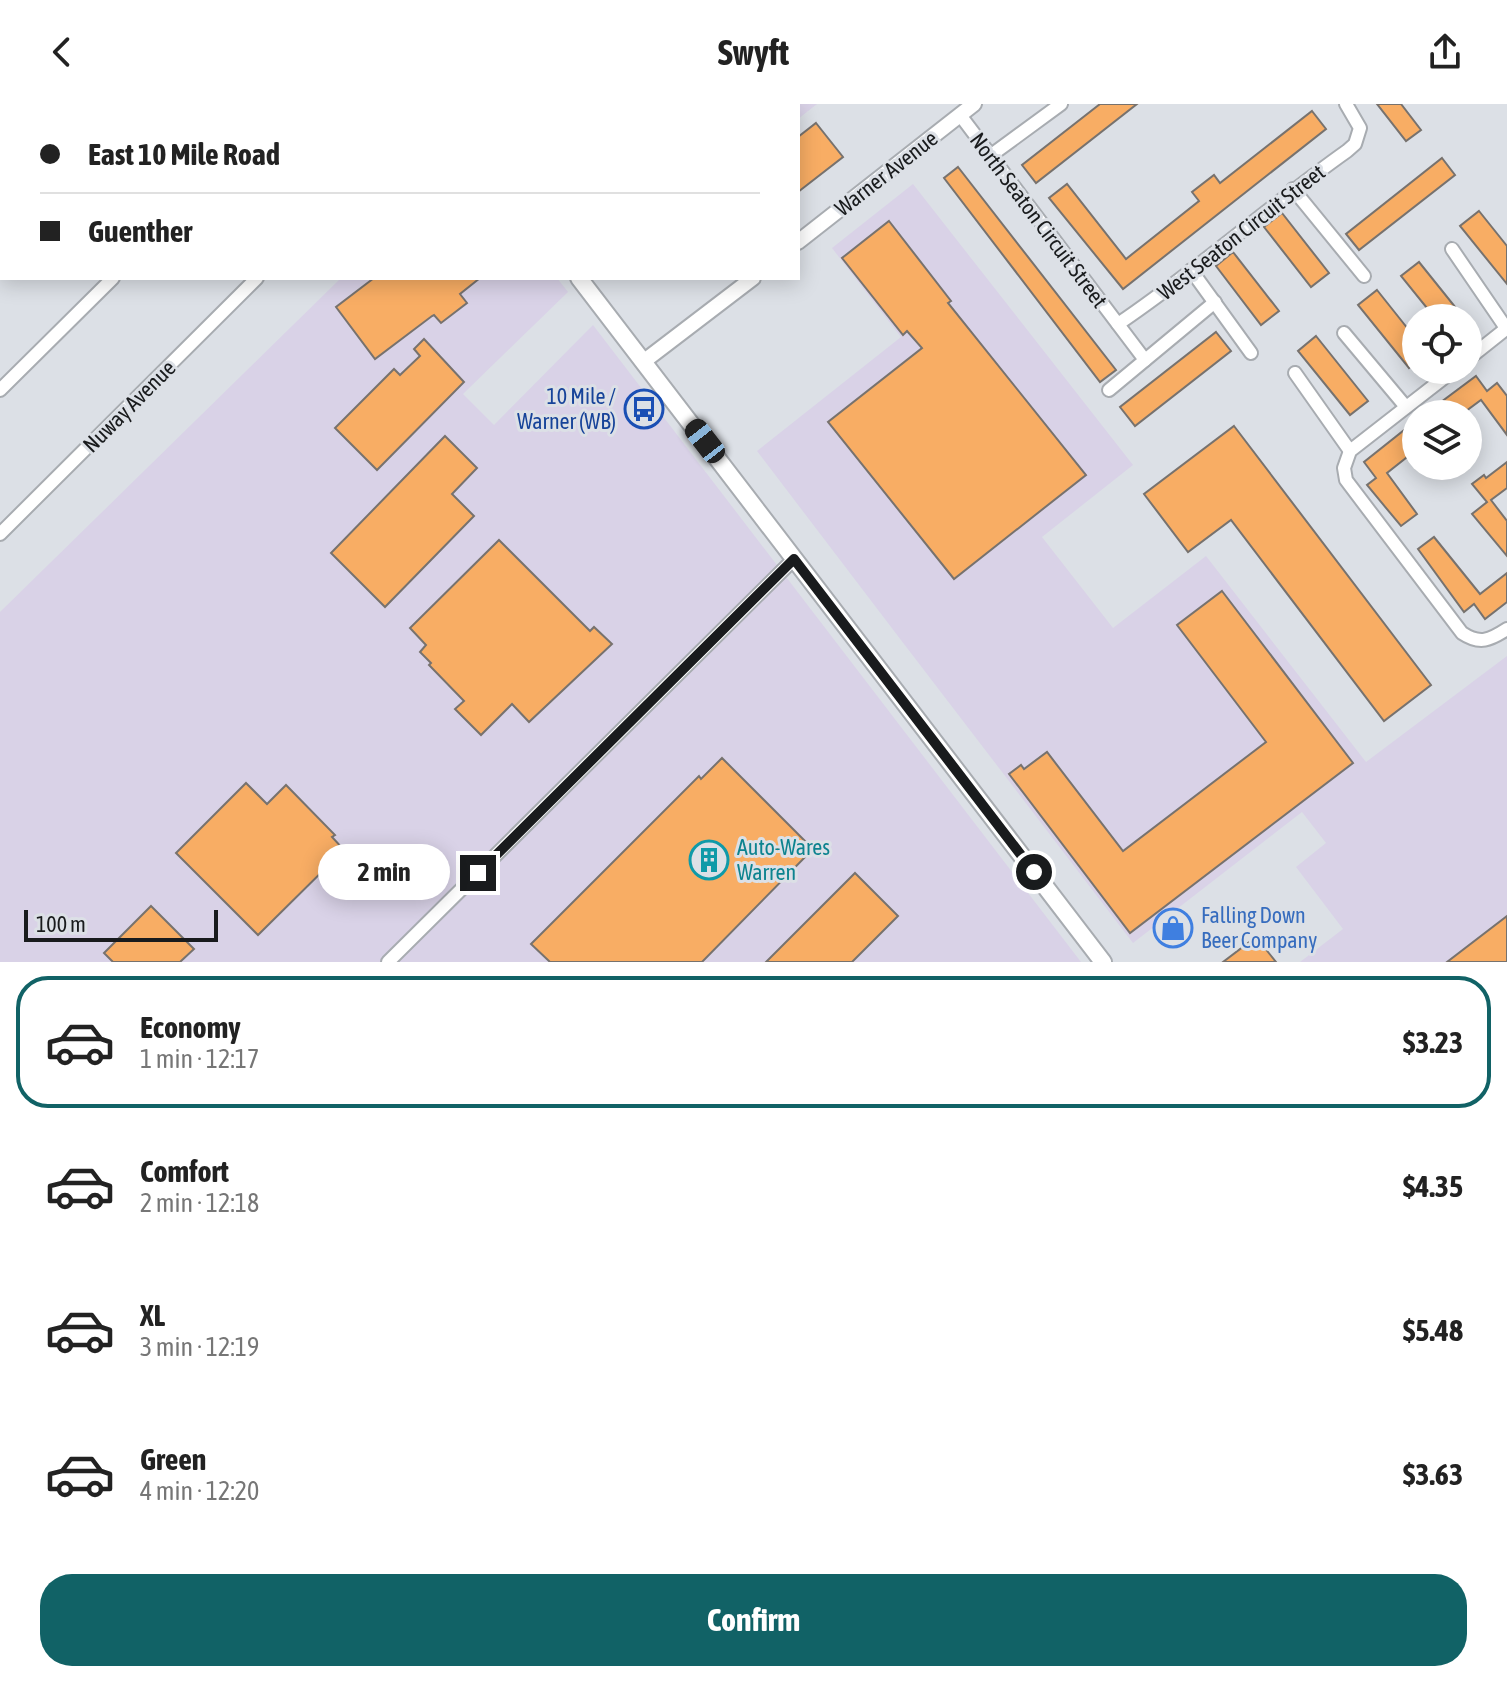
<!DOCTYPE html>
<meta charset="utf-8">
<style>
:root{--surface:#fff;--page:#f2f2f2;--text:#222;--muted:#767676;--line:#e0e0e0;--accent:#116266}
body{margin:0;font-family:"Asap Condensed",sans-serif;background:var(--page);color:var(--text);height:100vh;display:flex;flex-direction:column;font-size:30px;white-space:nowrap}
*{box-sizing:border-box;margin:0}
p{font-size:26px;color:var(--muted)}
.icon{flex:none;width:44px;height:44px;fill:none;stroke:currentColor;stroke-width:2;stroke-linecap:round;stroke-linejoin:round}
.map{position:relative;height:858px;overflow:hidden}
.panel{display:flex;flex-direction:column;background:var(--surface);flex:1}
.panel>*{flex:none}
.banner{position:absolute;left:0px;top:0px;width:800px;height:176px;box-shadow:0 4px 20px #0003;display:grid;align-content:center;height:176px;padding:0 40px;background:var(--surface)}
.controls{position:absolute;left:1402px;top:200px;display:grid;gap:16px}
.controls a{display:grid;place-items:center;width:80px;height:80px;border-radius:50%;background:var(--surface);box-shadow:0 4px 20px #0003;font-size:40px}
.scale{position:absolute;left:24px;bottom:20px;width:194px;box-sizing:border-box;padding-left:8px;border:4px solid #191b1d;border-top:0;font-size:22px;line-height:28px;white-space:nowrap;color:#191b1d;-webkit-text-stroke:6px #dce0e6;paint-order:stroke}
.end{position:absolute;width:36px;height:36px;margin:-18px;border:10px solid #191b1d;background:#fff;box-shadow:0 0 0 4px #fff}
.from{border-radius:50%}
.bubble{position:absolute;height:56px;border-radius:28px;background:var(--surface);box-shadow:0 4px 20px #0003;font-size:26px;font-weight:700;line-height:56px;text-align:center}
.car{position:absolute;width:24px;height:48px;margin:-24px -12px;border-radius:10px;box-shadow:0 0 6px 2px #0007;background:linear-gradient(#222 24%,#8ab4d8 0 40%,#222 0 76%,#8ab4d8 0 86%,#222 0)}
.banner b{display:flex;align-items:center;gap:28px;height:76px;font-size:30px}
.banner b+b{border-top:2px solid var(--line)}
.banner i{width:20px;height:20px;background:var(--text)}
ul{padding:14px 0 0;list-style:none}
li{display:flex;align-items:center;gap:24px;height:132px;margin:0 16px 12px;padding:0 24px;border:4px solid transparent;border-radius:32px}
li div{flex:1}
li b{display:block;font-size:30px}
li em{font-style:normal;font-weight:700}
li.active{border-color:var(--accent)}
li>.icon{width:72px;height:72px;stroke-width:1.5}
.action{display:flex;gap:16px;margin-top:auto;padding:16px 40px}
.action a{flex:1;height:92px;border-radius:32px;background:var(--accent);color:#fff;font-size:32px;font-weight:700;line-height:92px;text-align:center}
header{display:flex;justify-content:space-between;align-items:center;height:104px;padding:0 40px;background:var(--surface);font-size:36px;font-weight:700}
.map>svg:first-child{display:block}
.industrial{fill:#d9d2e7}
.building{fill:#f8ad64;stroke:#77726e;stroke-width:2}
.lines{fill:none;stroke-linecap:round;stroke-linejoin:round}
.minor-casing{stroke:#a8acb1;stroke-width:16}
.tertiary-casing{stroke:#a8acb1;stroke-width:18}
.secondary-casing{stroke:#a8acb1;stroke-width:20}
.minor{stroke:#fff;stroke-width:12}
.tertiary{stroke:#fff;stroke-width:14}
.secondary{stroke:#fff;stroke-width:16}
.route{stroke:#191b1d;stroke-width:10}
.labels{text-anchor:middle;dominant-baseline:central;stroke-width:6;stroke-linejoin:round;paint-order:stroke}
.street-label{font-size:22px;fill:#191b1d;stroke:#dce0e6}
.transit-label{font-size:22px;fill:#164399;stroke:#dce0e6;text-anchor:end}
.culture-label{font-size:22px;fill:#0d838f;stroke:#dce0e6;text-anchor:start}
.shop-label{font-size:22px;fill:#366cbe;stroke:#dce0e6;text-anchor:start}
</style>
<header><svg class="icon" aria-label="back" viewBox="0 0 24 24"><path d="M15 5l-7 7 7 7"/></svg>Swyft<svg class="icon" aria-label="share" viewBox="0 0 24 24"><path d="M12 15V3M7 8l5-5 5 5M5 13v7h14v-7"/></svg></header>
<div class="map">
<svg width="1507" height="858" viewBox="0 0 1507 858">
<rect width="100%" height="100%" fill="#dce0e6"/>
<g class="industrial">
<path d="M492 0H817L798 15V2Z"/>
<path d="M913 80 1133 361 1042 433 1113 524 1206 452 1366 658 1507 552V858H1300L1343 825 1296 763 1326 739 1302 708 1133 839 904 540 757 347 901 233 832 144Z"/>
<path d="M341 174H557L568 188 463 290 494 321 593 221 1081 858H0V508Z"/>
</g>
<g class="building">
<path d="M1100 0H1137L1036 79 1022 61Z"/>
<path d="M1377 0H1401L1421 26 1406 37Z"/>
<path d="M1312 7 1326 25 1123 185 1049 94 1067 80 1126 155 1199 97 1192 88 1214 71 1220 79Z"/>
<path d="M816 19 843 53 798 88V33Z"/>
<path d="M1442 54 1455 71 1359 146 1346 130Z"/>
<path d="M958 63 1116 266 1100 278 944 74Z"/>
<path d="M1479 107 1507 142V180L1460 122Z"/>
<path d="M1282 109 1329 169 1311 183 1264 123Z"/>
<path d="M889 117 951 197 948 199 1086 371 954 475 828 318 922 244 907 227 903 231 842 154Z"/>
<path d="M1233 148 1279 207 1261 221 1216 162Z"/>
<path d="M1419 158 1464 214H1435L1401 172Z"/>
<path d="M374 174H480L460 190 467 199 441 219 434 211 432 212 375 255 336 203Z"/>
<path d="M1377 186 1416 235V258L1409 264 1358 201Z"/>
<path d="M1216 228 1231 247 1135 322 1120 303Z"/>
<path d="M1316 232 1368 297 1350 311 1298 247Z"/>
<path d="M424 235 464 278 377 366 335 324 394 265 400 271 420 252 414 245Z"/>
<path d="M1476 272 1487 287 1497 279 1507 292V331L1481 296 1462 310H1425Z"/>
<path d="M1234 322 1431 581 1384 617 1231 416 1188 448 1144 390Z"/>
<path d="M1408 323 1416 333V346L1387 369 1417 410 1401 422 1367 381 1376 374 1364 358Z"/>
<path d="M445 332 477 364 452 390 474 412 385 503 331 449Z"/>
<path d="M1507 358V384L1491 396 1507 417V452L1472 410 1487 398 1472 380 1484 371 1486 374Z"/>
<path d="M1434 433 1480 490 1507 469V498L1485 515 1474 500 1464 508 1418 445Z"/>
<path d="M499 436 590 527 594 523 612 540 529 618 512 600 481 631 455 605 464 597 429 561 431 559 420 548 426 541 410 524Z"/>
<path d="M1222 487 1353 659 1130 829 1009 670 1021 661 1024 665 1047 648 1123 747 1266 638 1177 521Z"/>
<path d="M722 654 813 745 702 858H550L531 840 699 672 701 675Z"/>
<path d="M246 679 267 700 286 681 335 731 332 733 344 746 258 831 176 749Z"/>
<path d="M855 769 898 812 852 858H766Z"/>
<path d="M151 802 194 845 180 858H113L104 849Z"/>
<path d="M1507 812V858H1447Z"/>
<path d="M1256 833 1276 858H1223Z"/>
</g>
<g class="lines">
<defs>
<g id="minor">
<path d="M286 2 288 0"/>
<path d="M430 2 432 0"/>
<path d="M960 11 1145 256"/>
<path d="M990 52 1061 0"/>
<path d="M1293 85 1364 172"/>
<path d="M1452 145 1506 224"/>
<path d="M1191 166 1251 249"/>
<path d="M1118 220C1197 167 1269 102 1347 47L1355 40 1360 24 1346 0"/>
<path d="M1344 229 1406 303"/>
<path d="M1468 255 1507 224"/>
<path d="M1454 266 1350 347 1344 364 1346 376 1462 529C1480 541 1490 536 1507 525"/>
<path d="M1295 269 1350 347"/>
<path d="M0 286 113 174"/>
<path d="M1109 286 1215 198"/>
<path d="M0 430 257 174"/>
<path d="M388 858 794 455"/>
</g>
<g id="tertiary">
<path d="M798 138 974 0"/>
<path d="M643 258 753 174"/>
</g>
<g id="secondary">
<path d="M446 0 448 2"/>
<path d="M579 174 1103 858"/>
</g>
</defs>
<use href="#minor" class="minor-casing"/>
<use href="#tertiary" class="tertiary-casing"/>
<use href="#secondary" class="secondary-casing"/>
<use href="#minor" class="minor"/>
<use href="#tertiary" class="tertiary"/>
<use href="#secondary" class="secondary"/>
</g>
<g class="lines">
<path class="route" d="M478 769 794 455 1034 768"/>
</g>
<defs>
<symbol id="bus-ring" viewBox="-11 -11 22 22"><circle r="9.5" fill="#dce0e6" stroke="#1a4fb4" stroke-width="1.5"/><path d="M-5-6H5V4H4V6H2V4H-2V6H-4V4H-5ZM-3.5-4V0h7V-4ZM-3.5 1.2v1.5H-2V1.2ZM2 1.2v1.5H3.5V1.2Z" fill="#1a4fb4"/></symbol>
<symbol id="building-ring" viewBox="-11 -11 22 22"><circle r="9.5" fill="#dce0e6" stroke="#0f9aa8" stroke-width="1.5"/><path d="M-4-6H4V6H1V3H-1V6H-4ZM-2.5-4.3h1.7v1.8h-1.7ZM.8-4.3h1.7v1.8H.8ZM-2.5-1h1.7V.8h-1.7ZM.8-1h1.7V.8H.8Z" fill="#0f9aa8"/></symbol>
<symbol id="shop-ring" viewBox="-11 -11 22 22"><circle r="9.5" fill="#dce0e6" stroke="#3f7fe0" stroke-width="1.5"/><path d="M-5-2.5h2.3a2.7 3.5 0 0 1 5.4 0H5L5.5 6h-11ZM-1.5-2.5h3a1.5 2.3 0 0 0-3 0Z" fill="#3f7fe0"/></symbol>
</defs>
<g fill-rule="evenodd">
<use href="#bus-ring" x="622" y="283" width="44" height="44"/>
<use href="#building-ring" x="687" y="734" width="44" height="44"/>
<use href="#shop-ring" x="1151" y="802" width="44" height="44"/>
</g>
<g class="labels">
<g class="street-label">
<text transform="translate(886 69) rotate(-38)">Warner Avenue</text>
<text transform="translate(1039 116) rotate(53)">North Seaton Circuit Street</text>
<text transform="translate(1241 128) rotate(-38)">West Seaton Circuit Street</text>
<text transform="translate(129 302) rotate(-45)">Nuway Avenue</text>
</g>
<g class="transit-label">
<text x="616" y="292">10 Mile /<tspan x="616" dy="25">Warner (WB)</tspan></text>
</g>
<g class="culture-label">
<text x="737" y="743">Auto-Wares<tspan x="737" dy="25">Warren</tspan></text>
</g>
<g class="shop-label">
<text x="1201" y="811">Falling Down<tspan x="1201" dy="25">Beer Company</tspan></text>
</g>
</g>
</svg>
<div class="controls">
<a><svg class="icon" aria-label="locate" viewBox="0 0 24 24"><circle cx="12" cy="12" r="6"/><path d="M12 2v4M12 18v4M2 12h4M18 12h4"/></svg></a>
<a><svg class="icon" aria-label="layers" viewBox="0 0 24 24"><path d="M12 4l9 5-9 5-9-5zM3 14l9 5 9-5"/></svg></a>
</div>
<div class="scale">100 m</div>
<i class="end from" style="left:1034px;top:768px"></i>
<i class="end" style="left:478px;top:769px"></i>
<div class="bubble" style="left:318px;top:740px;width:132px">2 min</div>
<i class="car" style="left:705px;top:337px;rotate:322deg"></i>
<div class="banner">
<b><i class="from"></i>East 10 Mile Road</b>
<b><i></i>Guenther</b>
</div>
</div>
<section class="panel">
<ul>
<li class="active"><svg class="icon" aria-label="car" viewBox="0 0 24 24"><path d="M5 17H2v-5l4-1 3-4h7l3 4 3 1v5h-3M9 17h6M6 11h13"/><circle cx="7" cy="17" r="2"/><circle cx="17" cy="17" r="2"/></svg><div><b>Economy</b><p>1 min · 12:17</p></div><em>$3.23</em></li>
<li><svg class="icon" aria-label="car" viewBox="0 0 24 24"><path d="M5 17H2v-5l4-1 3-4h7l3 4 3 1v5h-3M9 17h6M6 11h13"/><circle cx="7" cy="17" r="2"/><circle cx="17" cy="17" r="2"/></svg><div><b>Comfort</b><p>2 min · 12:18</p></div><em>$4.35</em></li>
<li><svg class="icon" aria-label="car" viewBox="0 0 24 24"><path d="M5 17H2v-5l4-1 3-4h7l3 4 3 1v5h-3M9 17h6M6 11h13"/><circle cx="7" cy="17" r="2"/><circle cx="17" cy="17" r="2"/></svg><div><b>XL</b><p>3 min · 12:19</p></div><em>$5.48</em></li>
<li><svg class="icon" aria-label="car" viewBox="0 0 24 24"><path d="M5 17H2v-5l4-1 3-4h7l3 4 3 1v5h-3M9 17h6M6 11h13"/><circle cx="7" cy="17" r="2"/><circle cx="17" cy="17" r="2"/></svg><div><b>Green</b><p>4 min · 12:20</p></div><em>$3.63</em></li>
</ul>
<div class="action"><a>Confirm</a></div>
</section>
